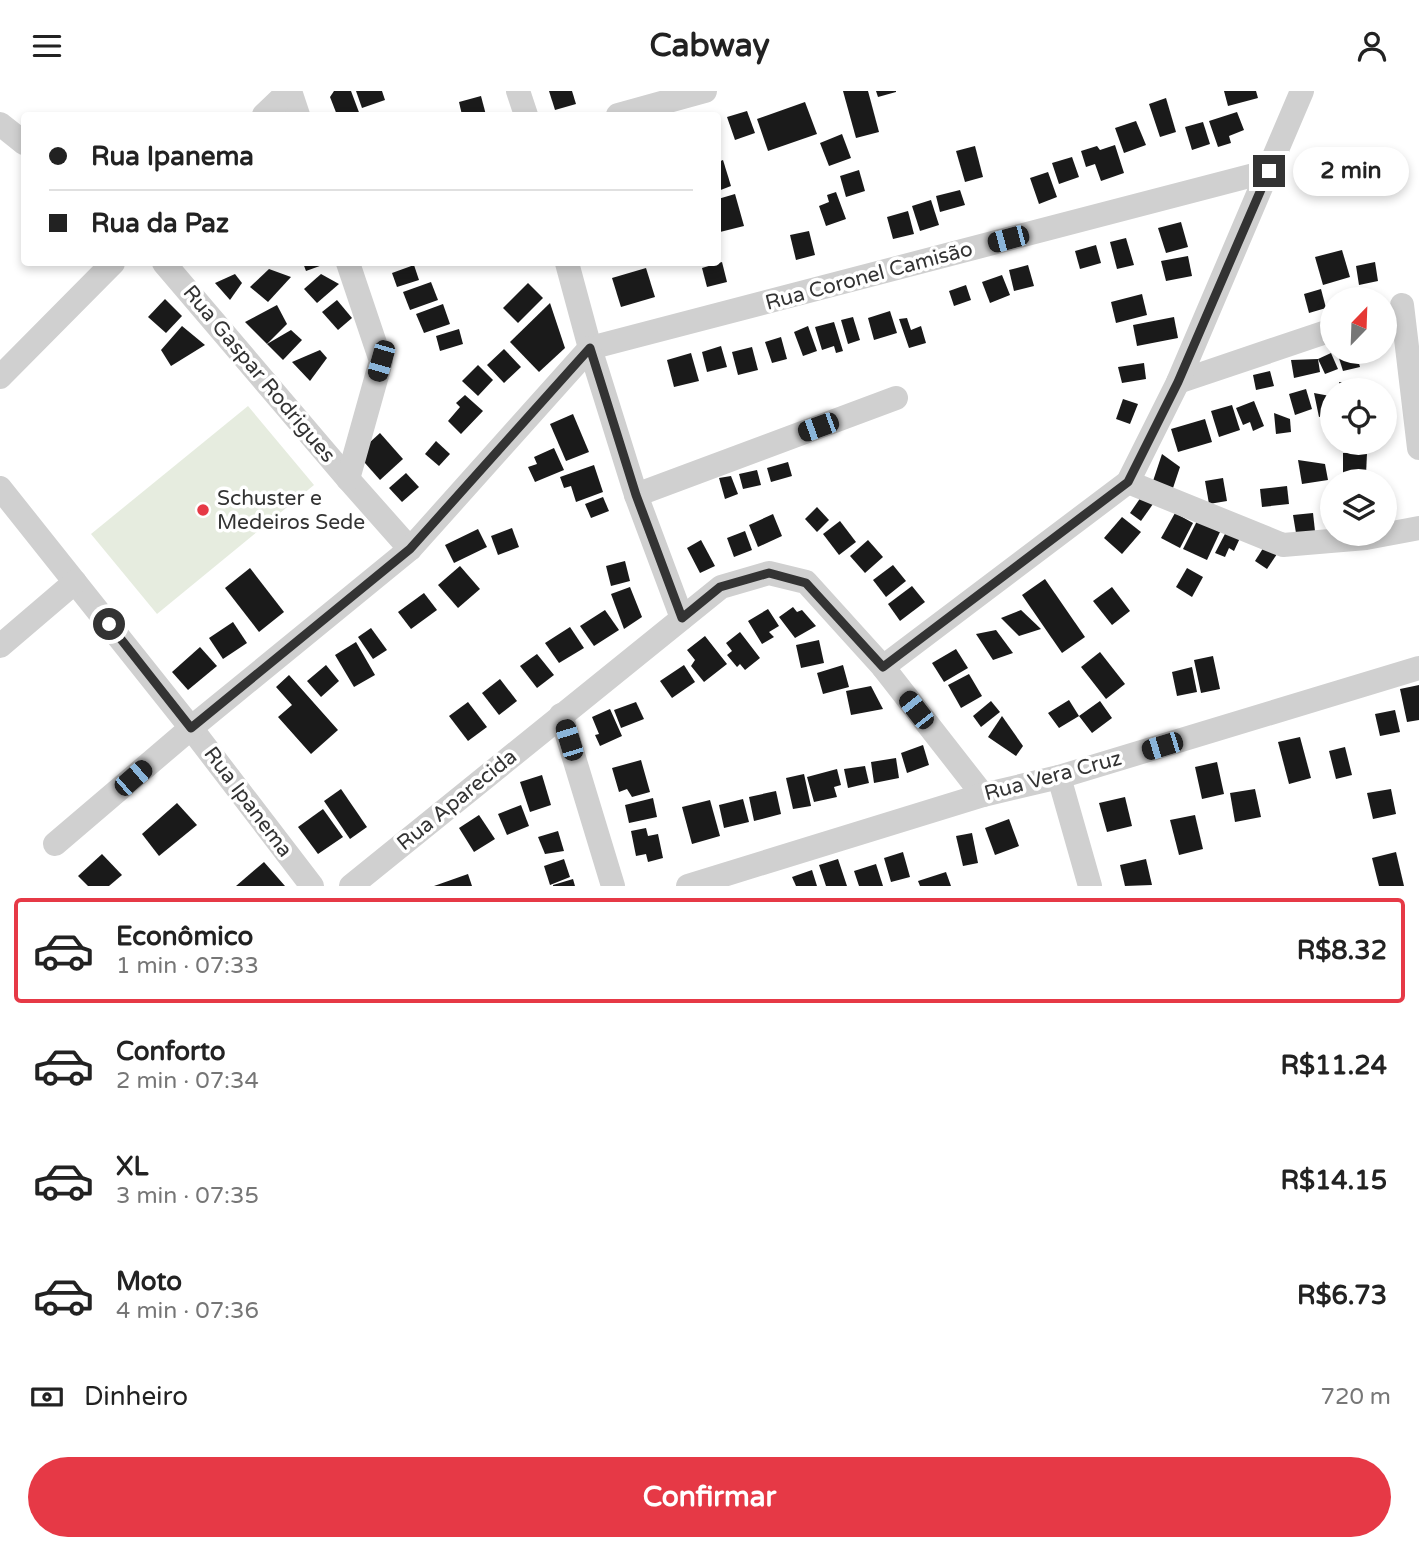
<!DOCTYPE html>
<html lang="pt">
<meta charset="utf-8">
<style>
:root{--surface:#fff;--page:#f2f2f2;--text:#222;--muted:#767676;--line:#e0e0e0;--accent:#e63946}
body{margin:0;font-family:"Varela Round",sans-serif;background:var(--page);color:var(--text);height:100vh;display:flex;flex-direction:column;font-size:26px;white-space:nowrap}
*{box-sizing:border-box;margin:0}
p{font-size:23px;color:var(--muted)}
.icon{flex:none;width:38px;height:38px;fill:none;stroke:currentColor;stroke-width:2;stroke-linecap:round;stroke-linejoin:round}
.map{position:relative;height:795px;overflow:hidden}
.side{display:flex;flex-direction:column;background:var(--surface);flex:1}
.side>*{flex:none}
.banner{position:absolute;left:21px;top:21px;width:700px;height:154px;border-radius:7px;box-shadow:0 4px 10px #0003;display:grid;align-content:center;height:154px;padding:0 28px;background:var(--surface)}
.needle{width:46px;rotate:23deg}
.controls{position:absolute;left:1320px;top:196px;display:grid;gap:14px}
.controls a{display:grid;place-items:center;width:77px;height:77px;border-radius:50%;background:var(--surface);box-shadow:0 4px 10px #0003;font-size:35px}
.end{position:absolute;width:32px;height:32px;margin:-16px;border:9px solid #333;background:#fff;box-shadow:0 0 0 4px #fff}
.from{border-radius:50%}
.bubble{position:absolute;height:49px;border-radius:24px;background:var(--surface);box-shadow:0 4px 10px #0003;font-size:23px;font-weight:700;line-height:49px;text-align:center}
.car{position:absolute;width:21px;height:42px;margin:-21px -10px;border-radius:9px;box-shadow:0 0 5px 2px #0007;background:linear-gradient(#222 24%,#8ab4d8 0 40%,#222 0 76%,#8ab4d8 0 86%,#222 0)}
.banner b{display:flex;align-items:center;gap:24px;height:66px;font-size:26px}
.banner b+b{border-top:2px solid var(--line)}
.banner i{width:18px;height:18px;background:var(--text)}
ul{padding:12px 0 0;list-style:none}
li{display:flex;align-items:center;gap:21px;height:105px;margin:0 14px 10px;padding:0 14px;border:4px solid transparent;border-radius:7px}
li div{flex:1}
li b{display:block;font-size:26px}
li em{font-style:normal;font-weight:700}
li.active{border-color:var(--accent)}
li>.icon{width:63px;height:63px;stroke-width:1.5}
.pay{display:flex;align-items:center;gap:18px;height:77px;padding:0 28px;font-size:26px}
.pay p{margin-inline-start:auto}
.button{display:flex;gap:14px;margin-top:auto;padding:14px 28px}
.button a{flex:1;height:80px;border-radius:42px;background:var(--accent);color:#fff;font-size:28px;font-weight:700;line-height:80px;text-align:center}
header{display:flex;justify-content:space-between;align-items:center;height:91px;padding:0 28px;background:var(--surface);font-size:32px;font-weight:700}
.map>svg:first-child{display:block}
.green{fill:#e6ecdf}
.building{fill:#1a1a1a}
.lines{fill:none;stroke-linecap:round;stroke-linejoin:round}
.minor{stroke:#d0d0d0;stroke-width:24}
.route{stroke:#333;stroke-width:9}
.poi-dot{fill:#e63946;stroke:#fff;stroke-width:2.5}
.labels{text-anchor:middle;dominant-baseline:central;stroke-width:7;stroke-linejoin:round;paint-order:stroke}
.street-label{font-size:21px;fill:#333;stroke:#fff}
.poi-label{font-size:21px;fill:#333;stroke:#fff;text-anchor:start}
</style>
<header><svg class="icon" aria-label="menu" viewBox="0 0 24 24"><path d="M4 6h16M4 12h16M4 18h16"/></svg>Cabway<svg class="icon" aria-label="person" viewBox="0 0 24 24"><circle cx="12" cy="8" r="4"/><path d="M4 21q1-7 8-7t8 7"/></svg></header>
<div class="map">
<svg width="1419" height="795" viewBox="0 0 1419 795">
<rect width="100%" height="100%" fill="#fff"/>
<path class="green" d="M248 315 314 394 157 523 91 443Z"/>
<g class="building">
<path d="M334 0H351L360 24H337L330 6Z"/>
<path d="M356 0H382L385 9 362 17Z"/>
<path d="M549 0H572L576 13 555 19Z"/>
<path d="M843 0H868L879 41 856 47Z"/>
<path d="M876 0H896V1L878 6Z"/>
<path d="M1224 0H1256L1258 7 1228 15Z"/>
<path d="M481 5 486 24H462L459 11Z"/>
<path d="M1166 7 1176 41 1160 46 1149 13Z"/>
<path d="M805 11 817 43 768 60 757 28Z"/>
<path d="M747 20 755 42 735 49 727 26Z"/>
<path d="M1237 21 1244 39 1229 45 1231 52 1218 56 1209 30Z"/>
<path d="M1136 30 1146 54 1124 62 1115 37Z"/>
<path d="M1203 31 1210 53 1192 59 1185 36Z"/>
<path d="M842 43 851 67 829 75 820 52Z"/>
<path d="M1115 54 1124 82 1101 90 1095 73 1086 76 1081 60 1097 55 1100 59Z"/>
<path d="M975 55 983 86 965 91 956 60Z"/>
<path d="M1072 66 1079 86 1059 93 1052 72Z"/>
<path d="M723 69 731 95 718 100V71Z"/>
<path d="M859 79 865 100 846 106 840 85Z"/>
<path d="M1048 81 1057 106 1039 113 1030 87Z"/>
<path d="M960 99 965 114 940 121 936 105Z"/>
<path d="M836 101 846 128 826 135 819 115 829 111 827 104Z"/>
<path d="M735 103 744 135 720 141 718 131V108Z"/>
<path d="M931 109 939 134 920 140 912 115Z"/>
<path d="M908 120 914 143 893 148 887 126Z"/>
<path d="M1181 131 1188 156 1166 162 1158 137Z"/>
<path d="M809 140 815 164 796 169 790 144Z"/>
<path d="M1126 147 1134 174 1117 178 1110 151Z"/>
<path d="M1096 154 1101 172 1080 178 1075 160Z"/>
<path d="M1342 159 1350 186 1323 194 1315 166Z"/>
<path d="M1188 165 1192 185 1166 190 1161 170Z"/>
<path d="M722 171 727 191 707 196 702 177Z"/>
<path d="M1375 171 1378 190 1359 194 1356 175Z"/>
<path d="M303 172H328L306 180Z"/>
<path d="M414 174 419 189 397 196 392 182Z"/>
<path d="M1028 174 1034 195 1014 200 1009 179Z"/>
<path d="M646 177 655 206 621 216 612 187Z"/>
<path d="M269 178 291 186 268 211 250 196Z"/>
<path d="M235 183 242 192 230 209 215 192Z"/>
<path d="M321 183 339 193 317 212 304 198Z"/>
<path d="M1002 184 1010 204 990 212 982 191Z"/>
<path d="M431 191 438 209 410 219 403 201Z"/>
<path d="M528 192 543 207 518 232 503 217Z"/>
<path d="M966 194 971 209 954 215 949 200Z"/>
<path d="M1321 198 1326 217 1309 222 1304 203Z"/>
<path d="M1142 203 1147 224 1116 232 1111 211Z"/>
<path d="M165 208 182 225 166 242 148 226Z"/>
<path d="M337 209 352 227 338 239 322 221Z"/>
<path d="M550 212 565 257 539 281 510 251Z"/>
<path d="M443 213 450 233 424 242 416 223Z"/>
<path d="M277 214 287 233 267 253 245 231Z"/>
<path d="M890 220 897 242 874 249 868 227Z"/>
<path d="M853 226 860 249 848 253 841 229Z"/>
<path d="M1174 226 1178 247 1137 255 1133 234Z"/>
<path d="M907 227 911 239 921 235 926 252 909 257 899 228Z"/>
<path d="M834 231 843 260 836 262 834 255 822 259 815 236Z"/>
<path d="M182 235 205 254 171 275 161 259Z"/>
<path d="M808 235 817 260 803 265 794 241Z"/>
<path d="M459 238 463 253 440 260 436 245Z"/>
<path d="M291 239 302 249 283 269 267 253Z"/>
<path d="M781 246 787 268 772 272 765 251Z"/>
<path d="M721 255 727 276 707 281 702 261Z"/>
<path d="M752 256 758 279 738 284 732 261Z"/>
<path d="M504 258 521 276 504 292 487 274Z"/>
<path d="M320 259 327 267 310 290 292 271Z"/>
<path d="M1337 261H1356L1360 276 1343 280Z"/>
<path d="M691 262 699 290 674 296 667 269Z"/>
<path d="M1331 262 1338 278 1325 283 1318 268Z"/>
<path d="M1318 268 1320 281 1294 287 1291 269Z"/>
<path d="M1144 272 1146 288 1122 292 1118 276Z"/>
<path d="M478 274 493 289 478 305 462 290Z"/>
<path d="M1270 280 1274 295 1256 299 1253 284Z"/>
<path d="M1339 291 1364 292 1365 299H1341Z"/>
<path d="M1306 298 1312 318 1295 324 1289 303Z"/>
<path d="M1314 302 1330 305 1332 324 1319 326Z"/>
<path d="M465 304 483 320 461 343 448 330 460 316 456 312Z"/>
<path d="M1123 308 1138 313 1130 333 1116 328Z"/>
<path d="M1254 310 1264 335 1253 340 1250 331 1243 334 1236 317Z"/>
<path d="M1232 314 1240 339 1219 346 1211 320Z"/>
<path d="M1274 322 1290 328 1291 341 1276 343Z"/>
<path d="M573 323 589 361 566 370 550 333Z"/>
<path d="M1205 328 1212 351 1178 361 1171 338Z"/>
<path d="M380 342 403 368 380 389 357 363Z"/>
<path d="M436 350 450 363 439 375 425 363Z"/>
<path d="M554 357 564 379 535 391 528 376 537 373 534 366Z"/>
<path d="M1343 362H1367L1366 384 1343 383Z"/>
<path d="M1162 363 1180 376 1173 397 1153 390Z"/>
<path d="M1298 369 1325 373 1328 389 1302 393Z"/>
<path d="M788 371 792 385 771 391 767 377Z"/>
<path d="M594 374 603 401 576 411 571 395 564 397 560 386Z"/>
<path d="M757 379 761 394 743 398 739 383Z"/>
<path d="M406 382 419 396 402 411 389 397Z"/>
<path d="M731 385 738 403 725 408 719 387Z"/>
<path d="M1223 387 1227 410 1209 413 1205 390Z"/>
<path d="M1287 395 1289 413 1262 416 1260 398Z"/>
<path d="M603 406 609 420 591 427 585 413Z"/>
<path d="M1141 406 1153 413 1141 430 1130 422Z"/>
<path d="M817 416 829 429 817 441 805 428Z"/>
<path d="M1175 422 1193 432 1180 457 1161 447Z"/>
<path d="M1313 422 1315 440 1296 442 1293 424Z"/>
<path d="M773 423 782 445 758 456 749 434Z"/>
<path d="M1122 426 1141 441 1122 463 1104 447Z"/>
<path d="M840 430 856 451 839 464 823 443Z"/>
<path d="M1197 430 1220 441 1207 469 1183 458Z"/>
<path d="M512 437 519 456 498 464 491 445Z"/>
<path d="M478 438 487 456 454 472 445 454Z"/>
<path d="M745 440 752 459 734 466 727 447Z"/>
<path d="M1226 441 1240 447 1234 460 1229 457 1225 466 1215 462Z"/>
<path d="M701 449 715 475 700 482 687 457Z"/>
<path d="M868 449 883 466 865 482 850 465Z"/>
<path d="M1267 451 1279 460 1267 478 1255 470Z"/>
<path d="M625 470 630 490 611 495 606 475Z"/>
<path d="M893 474 906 490 886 506 873 489Z"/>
<path d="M460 475 480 498 458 517 438 494Z"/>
<path d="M250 477 284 521 259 541 225 497Z"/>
<path d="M1187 477 1203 486 1192 506 1176 496Z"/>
<path d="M1045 488 1085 546 1062 562 1022 504Z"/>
<path d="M912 495 925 511 900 530 888 513Z"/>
<path d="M630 496 642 526 624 538 611 503Z"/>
<path d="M1112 496 1130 520 1112 534 1093 510Z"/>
<path d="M424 502 437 519 411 538 398 521Z"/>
<path d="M793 516 797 521 802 519 816 535 795 547 779 526Z"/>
<path d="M768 518 779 535 769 541 774 546 762 553 748 530Z"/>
<path d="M605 519 619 539 594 555 580 535Z"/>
<path d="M1021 519 1041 538 1019 545 1001 527Z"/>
<path d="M233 531 247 552 223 568 209 547Z"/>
<path d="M570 536 584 557 559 572 545 552Z"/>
<path d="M371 537 387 559 373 568 358 546Z"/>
<path d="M996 539 1013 562 993 569 976 543Z"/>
<path d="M740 541 760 567 745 579 740 573 737 576 727 564 732 560 726 552Z"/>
<path d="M705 545 727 573 704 591 691 575 695 569 687 559Z"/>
<path d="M819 549 824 572 801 577 796 554Z"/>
<path d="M356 551 375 584 354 596 335 564Z"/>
<path d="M200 556 217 575 188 599 172 581Z"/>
<path d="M956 558 968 577 944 591 932 572Z"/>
<path d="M1100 561 1125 593 1106 608 1081 576Z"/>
<path d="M537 563 554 584 537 597 520 575Z"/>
<path d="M1213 565 1220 598 1201 602 1194 569Z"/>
<path d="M326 574 339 590 321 606 307 590Z"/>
<path d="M684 574 695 591 672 607 660 590Z"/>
<path d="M843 574 849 596 823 603 817 582Z"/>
<path d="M1192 576 1197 601 1177 605 1172 581Z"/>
<path d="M969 583 982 605 961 617 948 594Z"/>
<path d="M289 584 338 639 311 663 278 626 292 614 276 596Z"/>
<path d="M500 588 517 610 499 624 482 602Z"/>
<path d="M1419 594V629L1407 631 1400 598Z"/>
<path d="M871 595 883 618 851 624 846 600Z"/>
<path d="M1069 609 1079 625 1100 610 1112 627 1092 642 1079 625 1059 637 1048 622Z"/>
<path d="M991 610 1000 621 981 636 973 625Z"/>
<path d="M468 611 487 636 468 650 449 625Z"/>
<path d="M636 611 644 628 621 637 614 619Z"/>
<path d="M610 618 622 645 600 655 595 644 599 643 592 626Z"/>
<path d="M1395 619 1400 641 1380 645 1375 623Z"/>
<path d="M1002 625 1023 655 1016 665 988 646Z"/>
<path d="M1300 646 1311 687 1289 693 1278 651Z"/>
<path d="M923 654 929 674 907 682 901 662Z"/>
<path d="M1345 656 1352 684 1336 688 1329 660Z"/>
<path d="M896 667 899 687 874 692 871 671Z"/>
<path d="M641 669 650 701 632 706 627 698 619 701 612 677Z"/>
<path d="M1217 671 1224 703 1202 708 1195 676Z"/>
<path d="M865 675 869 692 848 697 844 678Z"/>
<path d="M837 678 841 694 834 696 837 706 814 711 807 686Z"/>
<path d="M804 683 811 715 793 718 786 687Z"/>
<path d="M542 684 551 714 530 721 520 691Z"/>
<path d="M341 698 367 736 350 748 324 710Z"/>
<path d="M1255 698 1261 726 1235 731 1230 702Z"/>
<path d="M1391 698 1396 723 1373 728 1367 702Z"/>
<path d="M776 700 781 723 754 730 749 706Z"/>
<path d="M1125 706 1132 735 1107 741 1099 712Z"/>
<path d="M653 707 657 726 629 732 625 714Z"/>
<path d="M743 708 749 731 724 737 719 714Z"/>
<path d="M710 709 720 745 692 753 682 716Z"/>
<path d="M177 712 197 734 159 765 142 743Z"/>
<path d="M521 714 529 735 507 744 498 723Z"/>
<path d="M323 718 343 746 318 763 298 736Z"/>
<path d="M479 724 495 748 474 761 459 737Z"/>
<path d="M1195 724 1203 758 1179 764 1170 729Z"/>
<path d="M1009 728 1019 755 995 764 985 737Z"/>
<path d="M646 737 648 745 658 743 663 767 648 771 646 763 636 765 631 740Z"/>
<path d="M558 740 564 760 545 763 538 746Z"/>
<path d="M972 742 978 772 963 775 956 745Z"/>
<path d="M903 761 910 786 891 791 884 767Z"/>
<path d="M1396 761 1404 795H1379L1372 767Z"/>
<path d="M102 763 122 784 109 795H88L78 785Z"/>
<path d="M564 768 570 786 550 794 544 775Z"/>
<path d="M838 768 847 795H826L819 774Z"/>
<path d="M1146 768 1152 794 1125 795 1120 774Z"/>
<path d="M264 771 285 795H236Z"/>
<path d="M876 773 883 795H859L854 780Z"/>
<path d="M812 779 817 795H796L792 786Z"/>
<path d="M946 781 951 795H920L918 790Z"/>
<path d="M468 783 472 795H434Z"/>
<path d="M573 788 575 795H553V794Z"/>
</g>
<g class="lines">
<g class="minor">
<path d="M290 0 298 24"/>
<path d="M518 0 526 24"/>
<path d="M264 24 289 0"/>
<path d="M618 24 705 0"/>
<path d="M0 33 24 52"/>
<path d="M164 172 348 388 410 458"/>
<path d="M348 172 381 270 348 388"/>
<path d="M567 172 590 257 636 404 682 527"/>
<path d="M1402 214 1419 357"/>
<path d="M590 257 1269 80"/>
<path d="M0 286 113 172"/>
<path d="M1178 291 1332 239"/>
<path d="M1128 391 1283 454 1366 447 1419 437"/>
<path d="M0 397 191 637 312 795"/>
<path d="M636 404 896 307"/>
<path d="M0 555 75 491"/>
<path d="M883 576 1128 391 1178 291 1302 0"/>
<path d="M561 624 613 795"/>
<path d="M1059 686 1090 795"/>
<path d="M55 753 191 637 410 458 590 257"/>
<path d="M351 795 721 496 769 482 806 491 883 576 983 704"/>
<path d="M688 795 983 704 1059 686 1419 577"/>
</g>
</g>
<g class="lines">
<path class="route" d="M109 533 191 637 410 458 590 257 636 404 682 527 720 496 769 482 806 492 883 576 1128 391 1178 291 1269 80"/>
</g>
<circle class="poi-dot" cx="203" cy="419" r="7"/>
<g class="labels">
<g class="street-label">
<text transform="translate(869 185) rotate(-15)">Rua Coronel Camisão</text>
<text transform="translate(259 283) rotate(50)">Rua Gaspar Rodrigues</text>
<text transform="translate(1053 685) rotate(-15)">Rua Vera Cruz</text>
<text transform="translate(457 709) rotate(-39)">Rua Aparecida</text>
<text transform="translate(248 711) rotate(53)">Rua Ipanema</text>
</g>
<g class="poi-label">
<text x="217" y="407">Schuster e<tspan x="217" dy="24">Medeiros Sede</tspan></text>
</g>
</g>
</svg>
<div class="controls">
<a><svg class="needle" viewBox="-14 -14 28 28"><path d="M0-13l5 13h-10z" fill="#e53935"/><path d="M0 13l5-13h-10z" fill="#767676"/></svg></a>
<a><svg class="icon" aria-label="locate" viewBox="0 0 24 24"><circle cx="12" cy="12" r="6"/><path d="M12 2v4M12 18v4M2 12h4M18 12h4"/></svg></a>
<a><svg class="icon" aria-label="layers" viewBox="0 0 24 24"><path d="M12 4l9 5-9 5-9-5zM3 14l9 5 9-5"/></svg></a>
</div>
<i class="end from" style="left:109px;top:533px"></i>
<i class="end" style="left:1269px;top:80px"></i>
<div class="bubble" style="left:1293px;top:56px;width:116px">2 min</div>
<i class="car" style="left:1008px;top:148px;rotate:255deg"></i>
<i class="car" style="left:381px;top:270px;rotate:196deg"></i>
<i class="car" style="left:818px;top:336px;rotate:250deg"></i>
<i class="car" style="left:916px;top:619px;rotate:322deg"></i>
<i class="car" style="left:569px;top:649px;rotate:343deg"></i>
<i class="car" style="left:1162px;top:655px;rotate:253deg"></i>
<i class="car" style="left:133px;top:687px;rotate:49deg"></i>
<div class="banner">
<b><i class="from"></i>Rua Ipanema</b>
<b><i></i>Rua da Paz</b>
</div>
</div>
<section class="side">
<ul>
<li class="active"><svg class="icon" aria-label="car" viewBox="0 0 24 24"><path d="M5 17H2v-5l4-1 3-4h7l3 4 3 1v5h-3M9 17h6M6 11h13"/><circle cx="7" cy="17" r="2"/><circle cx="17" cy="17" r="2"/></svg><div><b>Econômico</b><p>1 min · 07:33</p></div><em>R$8.32</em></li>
<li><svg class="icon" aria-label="car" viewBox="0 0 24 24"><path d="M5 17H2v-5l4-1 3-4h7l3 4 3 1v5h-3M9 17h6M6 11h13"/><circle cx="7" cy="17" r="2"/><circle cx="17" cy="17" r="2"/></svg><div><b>Conforto</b><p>2 min · 07:34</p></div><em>R$11.24</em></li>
<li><svg class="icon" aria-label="car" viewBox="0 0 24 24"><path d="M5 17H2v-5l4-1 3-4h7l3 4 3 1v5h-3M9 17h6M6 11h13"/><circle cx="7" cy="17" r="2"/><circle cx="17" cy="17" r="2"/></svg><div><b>XL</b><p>3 min · 07:35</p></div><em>R$14.15</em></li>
<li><svg class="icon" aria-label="car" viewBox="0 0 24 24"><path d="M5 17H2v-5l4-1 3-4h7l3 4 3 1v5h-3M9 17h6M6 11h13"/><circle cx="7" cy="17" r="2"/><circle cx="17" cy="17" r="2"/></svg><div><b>Moto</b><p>4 min · 07:36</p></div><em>R$6.73</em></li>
</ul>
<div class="pay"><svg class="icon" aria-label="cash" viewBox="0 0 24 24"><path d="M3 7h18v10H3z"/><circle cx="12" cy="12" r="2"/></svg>Dinheiro<p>720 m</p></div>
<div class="button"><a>Confirmar</a></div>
</section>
